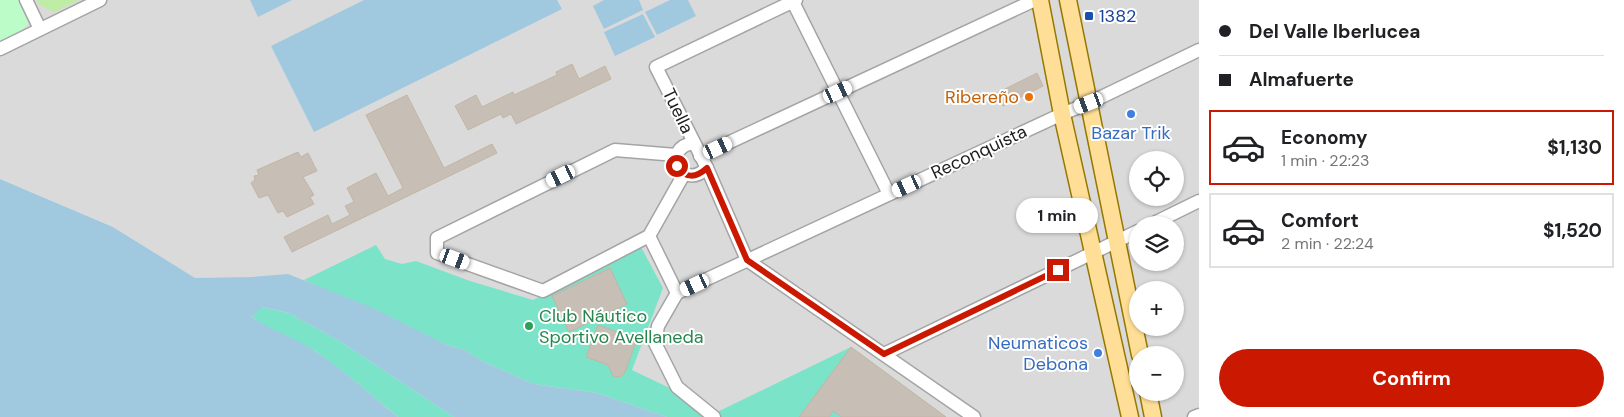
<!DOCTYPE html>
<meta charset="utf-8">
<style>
:root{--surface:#fff;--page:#f2f2f2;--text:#202124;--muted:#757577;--line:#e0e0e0;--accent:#ca1900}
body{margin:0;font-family:"DM Sans",sans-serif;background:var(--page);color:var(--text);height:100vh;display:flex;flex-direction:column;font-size:19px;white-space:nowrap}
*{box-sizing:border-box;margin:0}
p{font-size:16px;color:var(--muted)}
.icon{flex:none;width:28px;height:28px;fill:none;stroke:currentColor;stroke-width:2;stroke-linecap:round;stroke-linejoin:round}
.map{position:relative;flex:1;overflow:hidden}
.panel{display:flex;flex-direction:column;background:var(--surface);width:425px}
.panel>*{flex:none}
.guide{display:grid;align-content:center;height:110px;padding:0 20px;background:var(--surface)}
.buttons{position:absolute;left:1129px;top:151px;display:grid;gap:10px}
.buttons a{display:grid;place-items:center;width:55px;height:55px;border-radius:50%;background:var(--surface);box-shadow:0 1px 4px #0004;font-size:25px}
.end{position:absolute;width:22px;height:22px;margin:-11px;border:6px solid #ca1900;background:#fff;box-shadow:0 0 0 2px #fff}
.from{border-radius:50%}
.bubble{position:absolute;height:35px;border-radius:18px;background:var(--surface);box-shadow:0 1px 4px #0004;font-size:16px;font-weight:700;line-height:35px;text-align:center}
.car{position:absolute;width:15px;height:30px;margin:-15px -8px;border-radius:6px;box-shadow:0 0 4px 1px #0007;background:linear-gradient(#fff 24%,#345 0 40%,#fff 0 76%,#345 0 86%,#fff 0)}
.guide b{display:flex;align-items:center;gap:18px;height:48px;font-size:19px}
.guide b+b{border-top:1px solid var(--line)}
.guide i{width:12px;height:12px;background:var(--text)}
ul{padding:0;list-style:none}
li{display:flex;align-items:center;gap:15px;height:75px;margin:0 10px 8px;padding:0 10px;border:2px solid var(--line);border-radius:0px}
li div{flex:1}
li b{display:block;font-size:19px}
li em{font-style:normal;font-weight:700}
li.on{border-color:var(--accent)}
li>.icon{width:45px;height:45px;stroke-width:1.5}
.primary-button{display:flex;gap:10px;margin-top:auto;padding:10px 20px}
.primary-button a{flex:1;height:58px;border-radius:30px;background:var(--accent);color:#fff;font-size:20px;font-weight:700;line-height:58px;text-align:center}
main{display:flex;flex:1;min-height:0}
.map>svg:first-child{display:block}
.residential{fill:#dbdada;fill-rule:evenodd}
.grass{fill:#bfeda5}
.park{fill:#bcfcc9}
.pitch{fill:#7be3c8}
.water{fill:#a0c9e0}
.building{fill:#c7bfb5;stroke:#c2b5a4}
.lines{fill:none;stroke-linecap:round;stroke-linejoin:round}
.minor-casing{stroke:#a4a4a4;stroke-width:15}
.major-casing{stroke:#967700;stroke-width:19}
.minor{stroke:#fff;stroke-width:12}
.major{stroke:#ffdf97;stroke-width:16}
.route{stroke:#ca1900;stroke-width:6}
.transit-dot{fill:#1a4fb4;stroke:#fff;stroke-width:2}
.food-dot{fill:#e8710a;stroke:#fff;stroke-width:2}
.shop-dot{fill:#3f7fe0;stroke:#fff;stroke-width:2}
.leisure-dot{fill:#2e9e5b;stroke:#fff;stroke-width:2}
.labels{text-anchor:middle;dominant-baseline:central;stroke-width:4;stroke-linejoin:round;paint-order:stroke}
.transit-label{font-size:18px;fill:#164399;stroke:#fff;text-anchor:start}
.food-label{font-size:18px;fill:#c56008;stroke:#fff;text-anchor:end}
.street-label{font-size:18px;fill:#1d1d1d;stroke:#fff}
.shop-label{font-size:18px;fill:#366cbe;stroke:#fff}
.leisure-label{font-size:18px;fill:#27864d;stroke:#fff;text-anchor:start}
</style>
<main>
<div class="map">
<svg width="1199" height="417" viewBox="0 0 1199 417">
<rect width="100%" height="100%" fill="#efece2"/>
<path class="residential" d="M0 0H1199V417H398L346 374 113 227 0 179ZM1138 160H1175V198H1138ZM1138 225H1175V262H1138ZM1138 290H1175V328H1138ZM1138 355H1175V392H1138Z"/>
<path class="grass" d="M37 0H79L54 12 39 5Z"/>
<path class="park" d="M0 0H21C23 5 27 10 29 15 32 31 10 36 0 41Z"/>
<g class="pitch">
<path d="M376 245 385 259 402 264 416 261 470 281 533 300 641 247 663 288 632 370 676 391 709 416 851 347 946 417H667L597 393 534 384 486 363 464 350 445 344 304 280Z"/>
<path d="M261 307 289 313 341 342 454 417H398L346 374 315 351 266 327 252 317Z"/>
</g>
<g class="water">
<path d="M250 0H292L258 17Z"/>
<path d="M364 0H557L562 9 314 132 271 46Z"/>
<path d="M604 0H639L643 10 604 29 593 6Z"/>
<path d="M670 0H688L696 16 657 35 645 12Z"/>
<path d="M643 14 655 37 615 56 604 32Z"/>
<path d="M0 179 113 227 195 278 252 277 288 274 373 308 445 344 464 350 486 363 534 384 597 393 667 417H454L341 342 289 313 262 307 252 317C272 331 296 338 316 352 345 371 371 395 398 417H0Z"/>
</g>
<g class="building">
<path d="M572 64 579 79 605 66 611 79 516 124 511 114 503 118 501 114 468 130 455 106 476 95 482 107 513 92 514 95 557 75 556 72Z"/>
<path d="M1037 73 1043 86 1003 106 997 93Z"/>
<path d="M407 95 444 168 492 144 497 153 292 252 284 237 328 215 332 224 350 215 345 206 354 202 347 188 376 173 388 196 403 188 366 115Z"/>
<path d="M298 152 301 157 308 153 317 171 303 177 314 195 310 197 314 204 287 217 283 211 278 213 268 195 259 198 251 183 255 180 254 176 259 175 257 170Z"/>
<path d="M610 268 627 304 569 332 552 296Z"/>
<path d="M598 325 637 339 625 372 620 377 613 376 608 365 586 357Z"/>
<path d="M851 347 946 417H842L833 411 829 417H799Z"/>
</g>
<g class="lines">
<defs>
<g id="minor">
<path d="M26 0 40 29"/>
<path d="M792 0 889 194"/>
<path d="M796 0 656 67 707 168 747 260 974 417"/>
<path d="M0 49 100 0"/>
<path d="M694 143C660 147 681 193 707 168"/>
<path d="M676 155 615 150 437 238V253L543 291 649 236 684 174"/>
<path d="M700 156 1035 0"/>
<path d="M1150 225 1199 201"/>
<path d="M649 236 677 293"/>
<path d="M677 293 1062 114 1089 103 1199 50"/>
<path d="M677 293 658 326 655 343 677 387 714 417"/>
<path d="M884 354 1138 231"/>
<path d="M1194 417 1199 415"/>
</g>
<g id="major">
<path d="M1040 0 1062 114 1130 417"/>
<path d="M1068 0 1140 355"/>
<path d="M1148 392 1153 417"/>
</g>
</defs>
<use href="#minor" class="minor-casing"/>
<use href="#major" class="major-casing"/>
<use href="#minor" class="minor"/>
<use href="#major" class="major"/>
</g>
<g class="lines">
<path class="route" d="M677 166C685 179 696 178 707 168L747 260 884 354 1058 270"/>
</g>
<rect class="transit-dot" x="1084" y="11" width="10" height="10" rx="2.5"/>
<circle class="food-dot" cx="1029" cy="97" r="5"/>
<g class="shop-dot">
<circle cx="1131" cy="114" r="5"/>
<circle cx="1098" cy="353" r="5"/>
</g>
<circle class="leisure-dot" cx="529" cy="326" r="5"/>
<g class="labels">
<g class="transit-label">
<text x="1099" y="16">1382</text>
</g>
<g class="food-label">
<text x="1019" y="97">Ribereño</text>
</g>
<g class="street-label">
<text transform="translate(678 111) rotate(64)">Tuella</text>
<text transform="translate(979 152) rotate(-25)">Reconquista</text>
</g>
<g class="shop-label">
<text x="1131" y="133">Bazar Trik</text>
<text x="1088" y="343" text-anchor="end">Neumaticos<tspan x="1088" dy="21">Debona</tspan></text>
</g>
<g class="leisure-label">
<text x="539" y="316">Club Náutico<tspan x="539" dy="21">Sportivo Avellaneda</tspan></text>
</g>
</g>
</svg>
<div class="buttons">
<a><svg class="icon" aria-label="locate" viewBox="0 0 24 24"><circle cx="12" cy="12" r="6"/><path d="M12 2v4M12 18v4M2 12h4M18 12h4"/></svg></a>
<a><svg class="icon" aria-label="layers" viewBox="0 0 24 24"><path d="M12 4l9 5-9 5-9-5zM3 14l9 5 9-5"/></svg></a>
<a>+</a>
<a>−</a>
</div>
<i class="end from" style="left:677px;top:166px"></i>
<i class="end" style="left:1058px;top:270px"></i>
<div class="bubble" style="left:1016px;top:198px;width:82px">1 min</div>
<i class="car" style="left:838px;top:92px;rotate:65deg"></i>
<i class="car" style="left:1089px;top:103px;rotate:249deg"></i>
<i class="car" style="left:718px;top:148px;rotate:65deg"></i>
<i class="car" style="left:561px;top:176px;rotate:244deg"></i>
<i class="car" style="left:907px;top:186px;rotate:245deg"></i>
<i class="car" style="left:455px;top:259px;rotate:110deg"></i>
<i class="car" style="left:695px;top:285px;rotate:245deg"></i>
</div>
<section class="panel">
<div class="guide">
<b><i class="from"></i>Del Valle Iberlucea</b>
<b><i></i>Almafuerte</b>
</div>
<ul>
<li class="on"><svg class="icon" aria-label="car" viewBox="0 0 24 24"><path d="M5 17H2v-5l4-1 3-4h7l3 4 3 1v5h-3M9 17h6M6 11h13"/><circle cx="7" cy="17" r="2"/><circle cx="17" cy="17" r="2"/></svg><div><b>Economy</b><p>1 min · 22:23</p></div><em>$1,130</em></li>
<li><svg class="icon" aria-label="car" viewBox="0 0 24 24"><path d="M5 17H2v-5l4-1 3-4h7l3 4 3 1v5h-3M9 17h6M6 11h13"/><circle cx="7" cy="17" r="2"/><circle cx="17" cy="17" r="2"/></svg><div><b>Comfort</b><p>2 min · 22:24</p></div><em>$1,520</em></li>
</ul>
<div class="primary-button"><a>Confirm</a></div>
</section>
</main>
